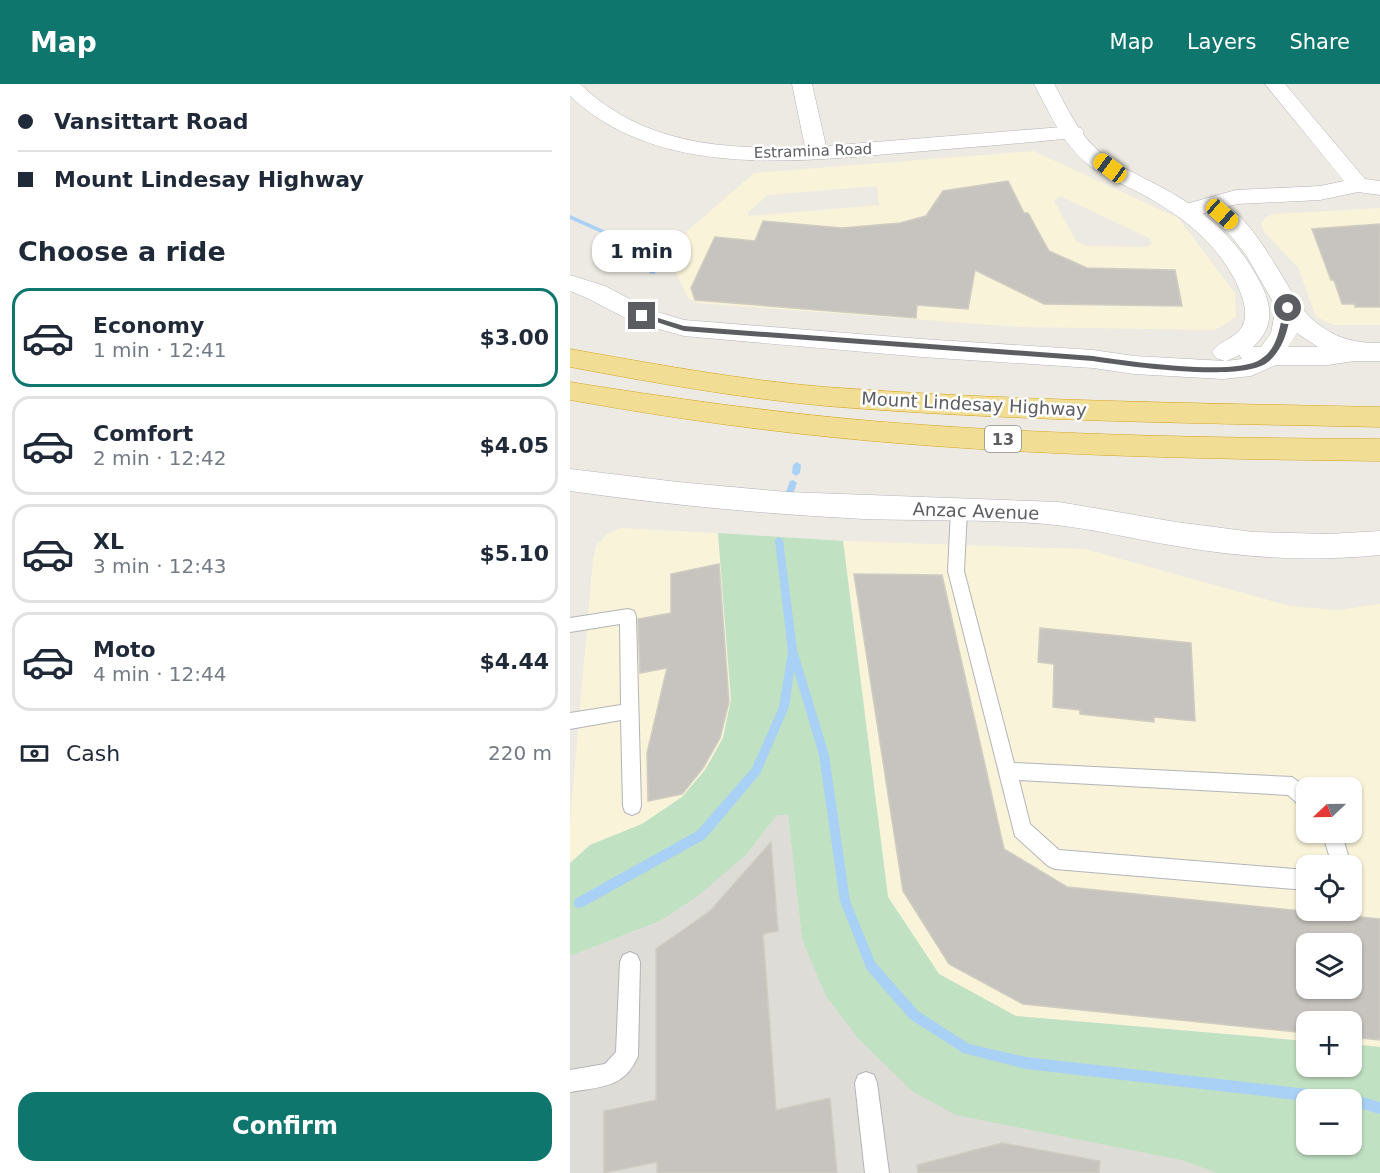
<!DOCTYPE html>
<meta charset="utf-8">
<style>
:root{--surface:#fff;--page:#f2f2f3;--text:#1f2937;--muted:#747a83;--line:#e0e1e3;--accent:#0f766e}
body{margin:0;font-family:"DejaVu Sans",sans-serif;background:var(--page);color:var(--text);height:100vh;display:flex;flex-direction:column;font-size:22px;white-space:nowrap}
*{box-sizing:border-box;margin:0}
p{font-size:20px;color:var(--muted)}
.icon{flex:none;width:33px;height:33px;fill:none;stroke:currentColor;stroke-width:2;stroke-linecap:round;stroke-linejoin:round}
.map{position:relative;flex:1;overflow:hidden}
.details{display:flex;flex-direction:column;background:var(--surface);width:570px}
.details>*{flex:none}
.banner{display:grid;align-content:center;height:132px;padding:0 18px;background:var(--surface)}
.needle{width:39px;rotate:248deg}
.tools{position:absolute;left:726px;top:693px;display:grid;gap:12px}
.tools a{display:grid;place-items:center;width:66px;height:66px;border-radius:12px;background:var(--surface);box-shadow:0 2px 4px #0004;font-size:30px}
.end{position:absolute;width:27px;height:27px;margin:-14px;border:8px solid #5b5d61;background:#fff;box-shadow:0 0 0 3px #fff}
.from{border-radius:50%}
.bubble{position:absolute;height:42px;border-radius:18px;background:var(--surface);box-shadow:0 2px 4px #0004;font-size:20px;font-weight:600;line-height:42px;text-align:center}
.car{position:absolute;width:18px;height:36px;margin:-18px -9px;border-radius:8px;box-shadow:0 0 4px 2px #0007;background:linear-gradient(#f5c518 24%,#345 0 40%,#f5c518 0 76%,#345 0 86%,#f5c518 0)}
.banner b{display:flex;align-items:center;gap:21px;height:57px;font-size:22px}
.banner b+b{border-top:2px solid var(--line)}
.banner i{width:15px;height:15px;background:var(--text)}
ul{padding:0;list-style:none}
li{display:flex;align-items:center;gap:18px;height:99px;margin:0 12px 9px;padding:0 6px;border:3px solid var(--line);border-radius:18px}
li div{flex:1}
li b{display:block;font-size:22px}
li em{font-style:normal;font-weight:600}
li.current{border-color:var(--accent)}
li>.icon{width:54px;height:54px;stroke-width:1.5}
h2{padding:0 18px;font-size:27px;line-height:72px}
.pay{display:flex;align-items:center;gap:15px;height:66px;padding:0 18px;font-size:22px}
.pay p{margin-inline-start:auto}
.cta{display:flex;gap:12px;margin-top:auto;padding:12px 18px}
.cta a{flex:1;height:69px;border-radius:18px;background:var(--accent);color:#fff;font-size:24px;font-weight:600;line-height:69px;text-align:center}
header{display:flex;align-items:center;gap:36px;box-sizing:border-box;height:84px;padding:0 30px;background:var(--accent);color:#fff}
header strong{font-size:28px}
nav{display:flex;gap:33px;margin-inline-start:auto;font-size:21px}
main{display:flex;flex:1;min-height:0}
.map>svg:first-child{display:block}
.commercial{fill:#f9f3d9;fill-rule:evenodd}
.industrial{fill:#dddcd7}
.green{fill:#c1e1c3;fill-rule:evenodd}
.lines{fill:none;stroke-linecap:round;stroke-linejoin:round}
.stream{fill:#a9d0f5;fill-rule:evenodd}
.building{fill:#c7c4bf;stroke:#cfccc1;stroke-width:1.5;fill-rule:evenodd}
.lane-casing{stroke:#b3b4b8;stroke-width:2}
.street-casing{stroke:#b3b4b8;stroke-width:1}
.secondary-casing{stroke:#b4b6bb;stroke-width:1}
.highway-casing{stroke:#d5a319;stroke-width:1}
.lane{fill:#fff;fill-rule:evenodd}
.street{fill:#fff;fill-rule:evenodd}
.secondary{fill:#fff;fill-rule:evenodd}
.highway{fill:#f1dd94;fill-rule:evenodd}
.route{fill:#5b5d61}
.labels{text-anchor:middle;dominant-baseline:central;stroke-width:5;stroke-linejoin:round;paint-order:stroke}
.far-street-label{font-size:15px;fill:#5b5d61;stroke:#fff}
.shield{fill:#fff;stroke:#8c8e90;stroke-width:1.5}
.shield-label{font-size:16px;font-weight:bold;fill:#5b5d61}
.street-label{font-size:18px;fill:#5b5d61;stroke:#fff}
</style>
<header>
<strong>Map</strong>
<nav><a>Map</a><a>Layers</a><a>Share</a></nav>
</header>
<main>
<section class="details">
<div class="banner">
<b><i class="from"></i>Vansittart Road</b>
<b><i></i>Mount Lindesay Highway</b>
</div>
<h2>Choose a ride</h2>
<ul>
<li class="current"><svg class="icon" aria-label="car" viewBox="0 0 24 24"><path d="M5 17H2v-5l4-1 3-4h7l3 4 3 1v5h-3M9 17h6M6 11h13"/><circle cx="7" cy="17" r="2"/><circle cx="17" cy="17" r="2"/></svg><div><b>Economy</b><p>1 min · 12:41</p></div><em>$3.00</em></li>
<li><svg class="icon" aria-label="car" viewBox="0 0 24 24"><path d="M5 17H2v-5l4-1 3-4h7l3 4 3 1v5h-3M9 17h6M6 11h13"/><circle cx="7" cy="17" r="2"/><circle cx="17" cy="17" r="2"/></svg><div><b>Comfort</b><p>2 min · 12:42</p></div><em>$4.05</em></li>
<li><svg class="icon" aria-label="car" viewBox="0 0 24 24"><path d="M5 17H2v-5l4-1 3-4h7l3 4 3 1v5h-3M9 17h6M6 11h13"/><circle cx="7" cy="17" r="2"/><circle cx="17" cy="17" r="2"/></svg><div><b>XL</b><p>3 min · 12:43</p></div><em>$5.10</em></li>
<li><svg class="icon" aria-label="car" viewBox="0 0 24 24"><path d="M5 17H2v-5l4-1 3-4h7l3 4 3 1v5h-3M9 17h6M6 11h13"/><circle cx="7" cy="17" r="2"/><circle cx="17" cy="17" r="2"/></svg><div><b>Moto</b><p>4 min · 12:44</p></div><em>$4.44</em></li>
</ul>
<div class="pay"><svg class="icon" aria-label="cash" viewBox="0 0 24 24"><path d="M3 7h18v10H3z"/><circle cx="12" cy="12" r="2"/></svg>Cash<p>220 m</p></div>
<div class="cta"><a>Confirm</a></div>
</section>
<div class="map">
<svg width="810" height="1089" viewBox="0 0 810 1089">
<rect width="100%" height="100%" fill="#eceae2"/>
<g class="commercial">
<path d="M464 67 608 134 665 209 666 233 645 246 448 243 127 219 118 214 106 189 117 147 184 89ZM307 102 309 121 179 132 178 128 198 111ZM490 112 579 154 582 159 578 163 517 162 506 157 484 117Z"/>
<path d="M810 124V241H764L746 233 728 183 694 148 691 140 696 133 704 130Z"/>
<path d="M50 444 148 449 161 616 153 654 135 686 112 713 72 740 20 761 0 779V737L23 475 26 462 36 451Z"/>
<path d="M273 457 515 465 720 522 768 526 810 520V963L782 960V938H736V957L446 932 369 890 318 813ZM736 704H782V748H736ZM736 782H782V826H736ZM736 860H782V904H736Z"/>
</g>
<path class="industrial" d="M207 731H218L232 855 611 1076 647 1089H0V872L90 837 176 771Z"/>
<path class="green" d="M148 449 273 457 318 813 369 890 446 932 736 957V982H782V960L810 963V1089H647L611 1076 386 1031 342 1007 288 954 256 912 232 855 218 731H207L176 771 125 814 90 837 0 872V779L20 761 72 740 112 713 135 686 153 654 161 616ZM736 1016H782V1060H736Z"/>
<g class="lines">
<g class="stream">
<path d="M0 131 38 148 85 188V190H81L34 150 0 135Z"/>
<path d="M227 378 231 381 230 389 226 392 222 389 223 381Z"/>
<path d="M223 396 227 399 223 410 220 411 216 408 220 397Z"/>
<path d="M209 453 213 456 227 566 259 671 280 817 305 878 348 927 399 960 456 973 782 1010 810 1018V1030L782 1022V1016H736V1017L456 985 393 969 340 935 297 886 270 817 249 671 224 587 219 623 190 690 135 755 13 823 9 824 5 823 4 819 5 815 127 747 182 684 209 623 218 568 205 456Z"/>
</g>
</g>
<g class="building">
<path d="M438 97 454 129H458L479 167 517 184 605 186 612 222 474 220 405 186 398 225 347 221 346 234 125 216 121 204 145 153 185 157 193 137 272 144 330 139 356 132 373 107Z"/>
<path d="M810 140V223H785V220H772L764 196H761L742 145Z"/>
<path d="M149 480 159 618 150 654 133 684 112 710 78 717 77 669 97 584 70 589 68 535 101 529V490Z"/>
<path d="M284 490 372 491 434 765 497 803 810 835V956L782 953V938H736V949L453 920 379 880 333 807ZM736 860H782V904H736Z"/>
<path d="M470 544 621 559 625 637 584 633V638L510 630V626L483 623 484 580 468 578Z"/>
<path d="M201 758 208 847 193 850 206 1026 260 1014 267 1089H87V1078L34 1089V1027L86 1016V865L140 827Z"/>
<path d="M432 1059 530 1077 529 1089H348L347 1081Z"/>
</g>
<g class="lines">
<defs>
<g id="lane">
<path d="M389 420 394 422 397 426 394 487 444 679 722 693 737 704 736 724 729 721 718 711 449 696 460 740 489 766 736 786V806L485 785 478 782 445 752 378 487 381 426 384 422Z"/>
<path d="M58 525 64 527 66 532 71 722 69 728 62 731 55 728 53 722 51 636 0 645V629L51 621 50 540 0 548V534Z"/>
<path d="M752 748H771L779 774 775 782H752L759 771Z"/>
<path d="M60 868 67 871 70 878 68 972C55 1004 30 1003 0 1008V986L35 980 46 968 50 878 53 871Z"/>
<path d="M296 988 304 991 307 999 319 1089H295L285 999 288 991Z"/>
</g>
<g id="street">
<path d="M0 0H10C72 60 153 66 235 63L222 0H242L256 62 504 42 511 44 514 48 511 52 504 54C446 60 389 64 331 69 222 78 87 94 0 12Z"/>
<path d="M695 0H715L795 95 810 97V111L788 108 750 116 667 120 617 134 609 132 606 127 609 122 666 106 750 102 774 97Z"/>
</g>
<g id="secondary">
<path d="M464 0H484C497 23 509 51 530 68 547 82 569 91 589 102 634 125 669 156 692 202 703 225 703 245 683 263H691L701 249 706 223 676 171 661 152 631 123 634 118C677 107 717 213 742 235 764 254 783 259 810 259V277H784L758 281H706L681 292 653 295 564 290 523 284 352 273 114 252 63 238 17 214 0 207V191L35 202 81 226 114 236 352 255 523 266 564 272 655 277 646 274 642 268C650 255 670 254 674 238 678 224 671 210 666 198 644 155 608 129 566 107 548 98 529 90 514 77 492 58 478 26 464 0ZM727 249 748 263H718ZM670 272 672 275 656 277 670 271Z"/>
<path d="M0 385 108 398 217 408 489 418 606 438 683 448 759 450 810 447V471C742 478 674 474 606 462 563 455 520 444 476 440 416 435 355 437 294 435 196 430 98 421 0 407Z"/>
</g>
<g id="highway">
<path d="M0 265C85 280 170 296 256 303 440 317 625 319 810 323V343C625 339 440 337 256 322 170 314 85 299 0 283Z"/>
<path d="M0 298C100 314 200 328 302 337 471 351 640 354 810 355V377C640 375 471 372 302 357 200 348 100 334 0 316Z"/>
</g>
</defs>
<use href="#lane" class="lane-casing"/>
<use href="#street" class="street-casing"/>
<use href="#secondary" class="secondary-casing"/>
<use href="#highway" class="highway-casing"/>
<use href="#lane" class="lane"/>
<use href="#street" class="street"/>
<use href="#secondary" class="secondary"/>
<use href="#highway" class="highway"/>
</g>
<path class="route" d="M715 222 721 224C719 243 714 265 698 278 673 299 556 282 523 277L140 249 114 247 68 232 72 229 114 242 140 244 523 272C556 277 666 293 691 275 710 263 709 240 715 222Z"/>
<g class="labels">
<g class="far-street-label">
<text transform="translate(243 67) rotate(-2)">Estramina Road</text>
</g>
<rect class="shield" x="415" y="342" width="36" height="26" rx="4.5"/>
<g class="shield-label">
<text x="433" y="355">13</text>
</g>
<g class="street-label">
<text transform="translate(404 320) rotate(3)">Mount Lindesay Highway</text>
<text transform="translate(406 427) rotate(2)">Anzac Avenue</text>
</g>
</g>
</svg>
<div class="tools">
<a><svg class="needle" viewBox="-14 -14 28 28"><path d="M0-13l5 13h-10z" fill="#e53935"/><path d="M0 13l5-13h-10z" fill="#747a83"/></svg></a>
<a><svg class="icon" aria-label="locate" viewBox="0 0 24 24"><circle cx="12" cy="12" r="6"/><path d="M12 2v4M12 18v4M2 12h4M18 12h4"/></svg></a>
<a><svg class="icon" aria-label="layers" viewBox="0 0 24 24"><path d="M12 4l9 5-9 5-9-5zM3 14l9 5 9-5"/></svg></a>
<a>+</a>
<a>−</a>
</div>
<i class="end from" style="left:718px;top:224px"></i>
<i class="end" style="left:72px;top:232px"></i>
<div class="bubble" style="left:22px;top:146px;width:99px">1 min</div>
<i class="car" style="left:540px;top:84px;rotate:306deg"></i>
<i class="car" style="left:652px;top:130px;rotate:131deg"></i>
</div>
</main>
